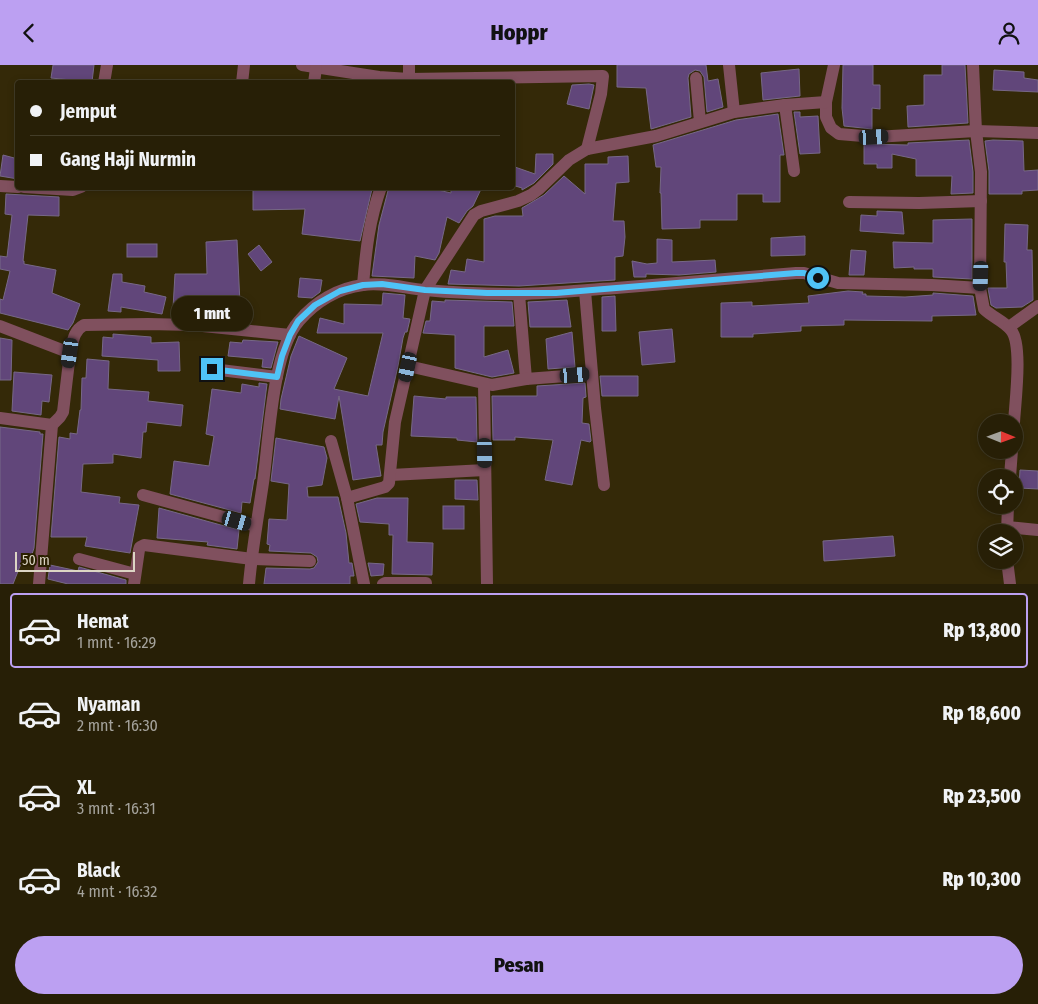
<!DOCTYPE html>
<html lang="id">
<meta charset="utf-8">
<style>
:root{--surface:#271f06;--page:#2f2710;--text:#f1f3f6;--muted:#a4a29b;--line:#433d28;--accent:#bca0f2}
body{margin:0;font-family:"Fira Sans Condensed",sans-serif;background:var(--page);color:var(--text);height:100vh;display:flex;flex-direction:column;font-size:19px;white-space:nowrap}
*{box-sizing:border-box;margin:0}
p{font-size:16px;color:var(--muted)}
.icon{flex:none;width:28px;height:28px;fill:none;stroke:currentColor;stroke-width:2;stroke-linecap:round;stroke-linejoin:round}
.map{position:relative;height:519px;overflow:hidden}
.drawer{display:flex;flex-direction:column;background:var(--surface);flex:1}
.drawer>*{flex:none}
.banner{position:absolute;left:15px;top:15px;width:500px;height:110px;border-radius:5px;box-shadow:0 2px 8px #0003,0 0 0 1px var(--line);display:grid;align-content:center;height:110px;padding:0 15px;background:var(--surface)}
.needle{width:32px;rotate:91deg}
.tools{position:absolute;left:978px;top:349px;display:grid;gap:10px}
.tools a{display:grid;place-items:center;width:45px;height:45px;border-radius:50%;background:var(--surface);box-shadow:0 2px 8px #0003,0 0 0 1px var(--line);font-size:25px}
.scale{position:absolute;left:15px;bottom:12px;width:120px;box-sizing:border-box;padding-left:5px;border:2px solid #dcd5c4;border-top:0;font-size:14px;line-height:18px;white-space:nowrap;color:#dcd5c4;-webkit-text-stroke:4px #2a1f00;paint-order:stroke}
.end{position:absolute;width:22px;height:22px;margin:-11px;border:6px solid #4fc3f7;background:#111;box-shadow:0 0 0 2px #111}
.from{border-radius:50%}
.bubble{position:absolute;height:35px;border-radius:18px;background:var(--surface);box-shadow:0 2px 8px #0003,0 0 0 1px var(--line);font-size:16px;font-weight:800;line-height:35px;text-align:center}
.car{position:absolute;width:15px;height:30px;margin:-15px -8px;border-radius:6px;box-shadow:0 0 4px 1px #0007;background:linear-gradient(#222 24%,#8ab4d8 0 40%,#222 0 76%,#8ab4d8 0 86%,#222 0)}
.banner b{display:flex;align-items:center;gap:18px;height:48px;font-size:19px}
.banner b+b{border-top:1px solid var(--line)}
.banner i{width:12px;height:12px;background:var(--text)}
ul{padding:9px 0 0;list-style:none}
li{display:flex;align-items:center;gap:15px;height:75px;margin:0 10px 8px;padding:0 5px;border:2px solid transparent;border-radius:5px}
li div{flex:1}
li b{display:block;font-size:19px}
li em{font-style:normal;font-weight:800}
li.active{border-color:var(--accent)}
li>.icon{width:45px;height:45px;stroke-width:1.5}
.cta{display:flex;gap:10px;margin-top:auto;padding:10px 15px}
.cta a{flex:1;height:58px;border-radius:30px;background:var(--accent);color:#111;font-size:20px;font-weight:800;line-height:58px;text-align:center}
header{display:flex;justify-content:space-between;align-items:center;height:65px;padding:0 15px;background:var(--accent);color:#111;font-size:22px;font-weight:800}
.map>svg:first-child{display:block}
.building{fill:#61467a;stroke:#776887}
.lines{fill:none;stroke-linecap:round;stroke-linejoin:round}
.minor{stroke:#80505e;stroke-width:12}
.route{stroke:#4fc3f7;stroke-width:6}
</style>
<header><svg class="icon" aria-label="back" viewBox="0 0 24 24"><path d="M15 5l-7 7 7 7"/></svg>Hoppr<svg class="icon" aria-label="person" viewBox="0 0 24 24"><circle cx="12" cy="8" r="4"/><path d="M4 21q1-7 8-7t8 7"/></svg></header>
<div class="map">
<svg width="1038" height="519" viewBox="0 0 1038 519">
<rect width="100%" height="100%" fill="#342908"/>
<g class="building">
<path d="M53 0H94L92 17 51 13Z"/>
<path d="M617 0H706L708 16 718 14 723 42 707 47 704 12 700 6 695 5 689 9 688 13 691 52 651 64 646 23 617 22Z"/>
<path d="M843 0H873V20H880V44L872 43V64L844 61 842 43Z"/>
<path d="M942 0H965L968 58 908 62 907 41 924 40V10H942Z"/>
<path d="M799 4 800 31 763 35 761 8Z"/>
<path d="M994 5 1024 7V13L1038 15V27L993 25Z"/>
<path d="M589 19 594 20 589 44 567 39 572 20Z"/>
<path d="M794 47H800V52L818 51 820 88 800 89Z"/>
<path d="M778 49 784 90H780V137H763V129H737V155H700V163L662 164 661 128H660L661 102H656L653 80 736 55Z"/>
<path d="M969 75 973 107V128L951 129 952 111H916V94L892 89V103H877V99H864V79L908 80V78Z"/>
<path d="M993 75 1023 76 1024 106 1038 105V125L1022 126V129H989V106L985 76Z"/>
<path d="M536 89H553V99L534 118 522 125V123L512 120V101L535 109Z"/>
<path d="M3 90 18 94V114L0 111Z"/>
<path d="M628 91 629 117 616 118 613 156H624L625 172 623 191 615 192V215L519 221 448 219 451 205 465 207 467 194 484 197V154L495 151H523L522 143 544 130 564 111 585 129V99H608V92Z"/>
<path d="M359 122 372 124 360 176 302 169 305 144 253 145V123Z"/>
<path d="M389 122H425L451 128V122H482L473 141 467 146 459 158 447 152 439 188 435 195 415 191 414 213 372 211 379 160Z"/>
<path d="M6 129 59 132V151L28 150 23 196H24V199L56 205 52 228 80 239 73 258 68 265 0 248V234L3 235 10 206 0 204V191L7 192 12 150 5 149Z"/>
<path d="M877 146 902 147 904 169 860 166 861 150 877 151Z"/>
<path d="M972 154V214L933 212V204H914V202L894 203 893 177 933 178V155Z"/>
<path d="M1005 159 1028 160 1027 185H1032L1033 235 1022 242 996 243 991 240 988 223H1007L1006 197H1004Z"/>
<path d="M805 171V190L771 191V173Z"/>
<path d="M657 174 672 175V197L715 195 716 207 679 210 646 209V212H634L632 196 647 199 657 198Z"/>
<path d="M237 175 240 239 210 240V247L193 246V244L173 243 175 209H207L206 177Z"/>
<rect x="127" y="179" width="30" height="13"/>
<path d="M259 180 272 197 261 206 248 189Z"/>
<path d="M851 185 866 186 864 210H849Z"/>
<path d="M113 209H122V217L145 221 144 227 166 232 162 249 121 242V247L108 246Z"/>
<path d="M300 213 322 215 320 227 312 233 298 232Z"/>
<path d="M848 226 863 227 862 229H866V231L905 232 933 230V228L973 231 976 250 932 251V256L844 255V260L801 261V266L753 269V272H721V238L752 237V241L809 238 808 231Z"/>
<path d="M383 228 405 230 403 253 410 254 407 267H405L403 273 398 301 383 367 382 380H376L381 411 353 415 339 331 335 354 280 344 281 334 291 291 299 271 347 293 334 324 368 331 383 268H317L320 253 344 259V239L382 240Z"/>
<path d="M615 231 616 266H602V232Z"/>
<path d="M445 235 512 237 514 261H484V292L508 285 514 308 492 312 455 303V270L423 268 426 256H430L432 236 445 237Z"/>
<path d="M567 235 571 262H530L528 237Z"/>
<path d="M672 264 675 297 642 300 639 267Z"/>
<path d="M572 267 575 302 548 304 546 274Z"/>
<path d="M113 269 151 272V278L179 277 180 306H158V295L102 291 103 272 113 273Z"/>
<path d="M0 273 12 275 11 315H0Z"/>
<path d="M243 275 278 277 271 303 262 302 263 294 228 291 230 277 242 278Z"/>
<path d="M87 294 109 296 108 324 149 327 148 336 183 340 181 361 147 357 146 367H143L141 393 113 389V398L83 399 81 427 120 432 119 438 139 440 130 488 85 481 87 472H51L59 372 70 374V368L77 369 80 345H81L82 313H86Z"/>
<path d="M14 307 52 310 49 337 42 336 41 350 12 346Z"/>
<path d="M600 311H638V331H602Z"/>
<path d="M259 318 267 319 255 414H254L250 438 242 437 241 448 170 429 174 396 209 401 214 371 206 369 212 324 241 328 242 319 259 322Z"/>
<path d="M585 318 586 332 583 333 582 358 589 359 591 376 590 377 581 375 572 420 545 415 553 375 515 372V375H493L492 331H537V321Z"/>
<path d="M414 331 446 334V332H476L477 377 457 375V373L411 371Z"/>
<path d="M0 362 40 367V369H43L34 483 31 492 24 491 13 519H0Z"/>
<path d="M276 373 324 382 327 393 322 420 307 422 308 432H338L346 468 349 498H352L354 511H350V519H264L266 503 310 504 314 503 318 497 317 492 311 488 269 486 270 480 267 479 269 454 287 455 289 419 271 416Z"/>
<path d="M1020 405 1038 406V424L1019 423Z"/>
<path d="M455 415H477L478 435 455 434Z"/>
<path d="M377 433H408L407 477 433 478 432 510 392 509 393 470H389V459L360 457 356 439Z"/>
<rect x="443" y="441" width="21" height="23"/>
<path d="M159 443 239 465 237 484 207 480 208 477 157 473Z"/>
<path d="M893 471 895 491 824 496 823 476Z"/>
<path d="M368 498 384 499 383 510 371 511Z"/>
<path d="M50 500 78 506 79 502 126 515V519H68L48 514Z"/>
</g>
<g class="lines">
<g class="minor">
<path d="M302 0 379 12 409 14 603 11 601 29 587 84"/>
<path d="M729 0 734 47"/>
<path d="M834 0 826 37V52L831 63 839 69 875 72 976 66 1038 68"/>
<path d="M696 13 700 57"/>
<path d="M104 18 107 0"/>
<path d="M242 18 244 0"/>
<path d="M314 18 316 3"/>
<path d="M409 18V0"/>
<path d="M785 40 794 106"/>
<path d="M0 121 18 122"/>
<path d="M24 122 73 125 81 122"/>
<path d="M849 137 919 138 981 136"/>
<path d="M363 220C366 185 369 156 381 122"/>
<path d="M980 223 984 244C992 252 1004 256 1011 265 1023 279 1015 338 1014 358"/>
<path d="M585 226 595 343 604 420"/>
<path d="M519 229 526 314"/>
<path d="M0 261 70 288 63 347 60 352 52 360 39 519"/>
<path d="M1009 262 1038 241"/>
<path d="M70 288C73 277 73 266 84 260L148 259 193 260 290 270"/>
<path d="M408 301 492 320 526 314 592 309"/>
<path d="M212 304 277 312"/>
<path d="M484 319 487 519"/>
<path d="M0 353 52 360"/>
<path d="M331 376 347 433 364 519"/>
<path d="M391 410 485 405"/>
<path d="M1010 412 1012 385"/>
<path d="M143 430 256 461"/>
<path d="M347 433 385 422 389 418 395 357 425 225 474 150 481 146 518 136 531 130 539 124 569 95 587 84 656 71 734 47 785 40 826 37"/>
<path d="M1007 462 1038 465"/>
<path d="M1007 468 1008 440"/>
<path d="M79 494 135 509"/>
<path d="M1007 495 1010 519"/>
<path d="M134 519 139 485 140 482 144 480 252 494 310 496"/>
<path d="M249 519C252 485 258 452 263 418 269 377 272 286 299 256 315 237 338 223 363 220 383 217 404 223 425 225 456 228 488 229 519 229 552 228 584 225 616 223 676 218 736 213 796 208H804L838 218 932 220 980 223 981 107 976 66 973 0"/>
<path d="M383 519 385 518H426"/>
</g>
</g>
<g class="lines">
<path class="route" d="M212 304 277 312 282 291 290 270 298 256 315 240 340 226 363 220 382 219 425 225 487 228H556L796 208H804L818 213"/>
</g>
</svg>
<div class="tools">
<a><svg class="needle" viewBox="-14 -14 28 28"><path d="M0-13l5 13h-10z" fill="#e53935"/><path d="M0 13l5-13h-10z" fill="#a4a29b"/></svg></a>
<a><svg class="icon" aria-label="locate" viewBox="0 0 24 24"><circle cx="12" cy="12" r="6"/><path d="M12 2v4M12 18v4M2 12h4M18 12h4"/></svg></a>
<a><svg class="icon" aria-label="layers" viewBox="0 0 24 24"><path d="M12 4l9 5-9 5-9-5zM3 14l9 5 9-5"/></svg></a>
</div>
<div class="scale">50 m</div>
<i class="end from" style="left:818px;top:213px"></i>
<i class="end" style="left:212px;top:304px"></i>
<div class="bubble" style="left:171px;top:231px;width:82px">1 mnt</div>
<i class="car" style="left:874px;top:72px;rotate:87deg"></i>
<i class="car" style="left:981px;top:211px;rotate:182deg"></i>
<i class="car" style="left:70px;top:288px;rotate:188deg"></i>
<i class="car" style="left:408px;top:302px;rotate:192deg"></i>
<i class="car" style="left:575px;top:310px;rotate:86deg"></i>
<i class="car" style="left:485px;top:388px;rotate:179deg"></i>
<i class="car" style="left:237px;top:456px;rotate:106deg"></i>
<div class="banner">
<b><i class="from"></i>Jemput</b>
<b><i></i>Gang Haji Nurmin</b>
</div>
</div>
<section class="drawer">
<ul>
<li class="active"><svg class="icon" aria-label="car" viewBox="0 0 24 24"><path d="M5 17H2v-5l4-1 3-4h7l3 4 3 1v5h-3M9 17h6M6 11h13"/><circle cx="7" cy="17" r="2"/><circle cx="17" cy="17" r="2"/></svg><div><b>Hemat</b><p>1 mnt · 16:29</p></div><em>Rp 13,800</em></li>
<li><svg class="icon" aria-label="car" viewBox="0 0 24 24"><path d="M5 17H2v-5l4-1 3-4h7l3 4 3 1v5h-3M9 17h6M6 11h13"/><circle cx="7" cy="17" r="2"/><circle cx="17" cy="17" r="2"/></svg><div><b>Nyaman</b><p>2 mnt · 16:30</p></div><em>Rp 18,600</em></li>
<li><svg class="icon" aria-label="car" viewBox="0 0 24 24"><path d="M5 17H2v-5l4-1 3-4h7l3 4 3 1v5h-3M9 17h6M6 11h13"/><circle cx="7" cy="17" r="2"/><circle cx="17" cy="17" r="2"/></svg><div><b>XL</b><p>3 mnt · 16:31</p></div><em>Rp 23,500</em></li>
<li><svg class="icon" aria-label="car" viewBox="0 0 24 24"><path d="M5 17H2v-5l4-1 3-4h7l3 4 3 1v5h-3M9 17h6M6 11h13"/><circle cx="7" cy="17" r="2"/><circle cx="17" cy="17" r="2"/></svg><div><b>Black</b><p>4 mnt · 16:32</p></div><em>Rp 10,300</em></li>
</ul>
<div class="cta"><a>Pesan</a></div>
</section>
